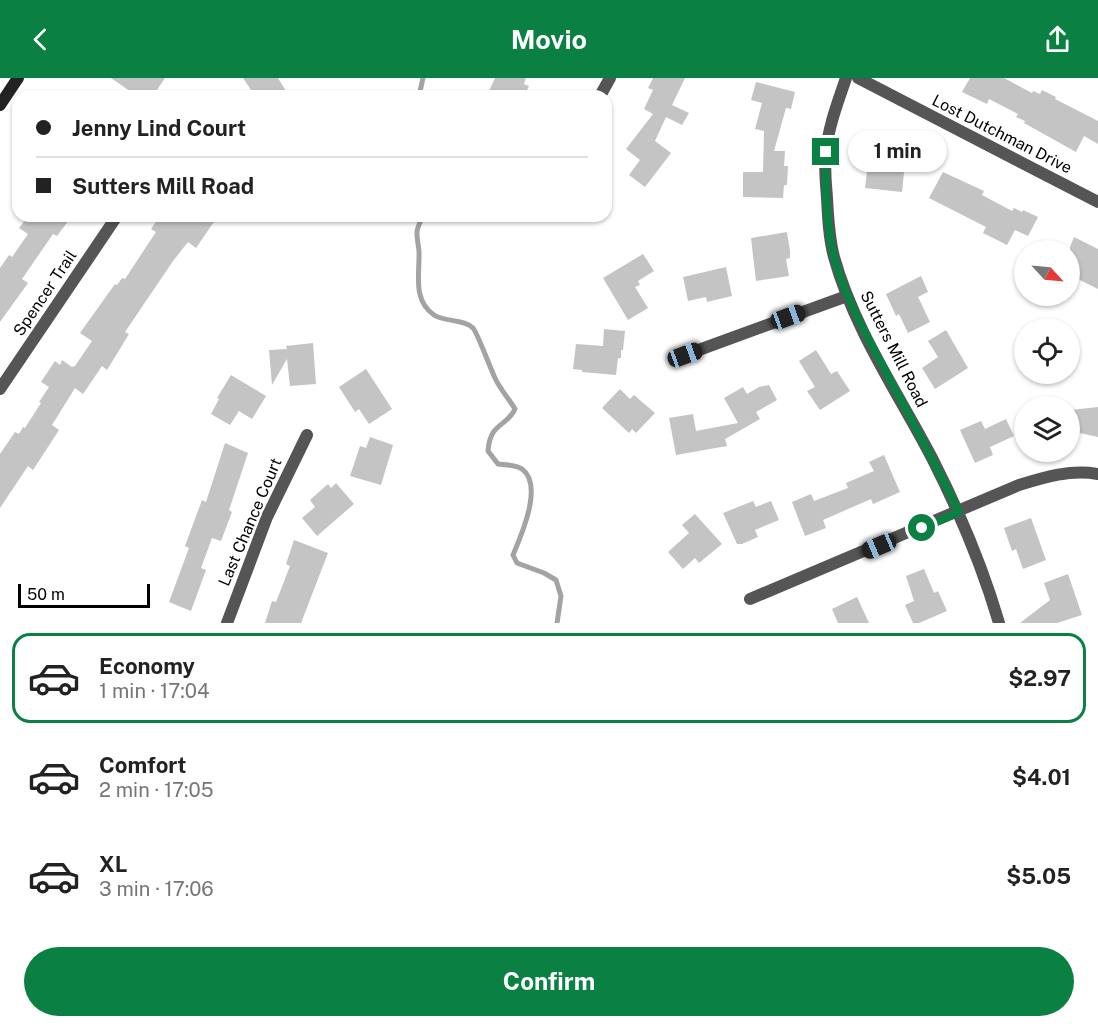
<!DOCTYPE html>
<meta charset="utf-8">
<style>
:root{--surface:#fff;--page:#f6f6f6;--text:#222;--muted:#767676;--line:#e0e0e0;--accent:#0b8043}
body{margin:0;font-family:"Public Sans",sans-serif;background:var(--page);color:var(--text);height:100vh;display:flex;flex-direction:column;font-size:22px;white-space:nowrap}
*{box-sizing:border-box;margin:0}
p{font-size:20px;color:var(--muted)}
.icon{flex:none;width:33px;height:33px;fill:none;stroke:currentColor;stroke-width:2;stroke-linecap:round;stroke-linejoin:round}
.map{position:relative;height:545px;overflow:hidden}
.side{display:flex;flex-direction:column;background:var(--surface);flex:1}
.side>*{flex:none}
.banner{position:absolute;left:12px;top:12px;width:600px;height:132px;border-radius:18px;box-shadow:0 2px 4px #0004;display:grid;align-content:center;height:132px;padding:0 24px;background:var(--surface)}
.needle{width:39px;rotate:116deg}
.buttons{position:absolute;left:1014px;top:162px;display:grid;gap:12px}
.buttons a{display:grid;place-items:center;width:66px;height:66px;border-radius:50%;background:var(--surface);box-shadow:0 2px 4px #0004;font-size:30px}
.scale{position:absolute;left:18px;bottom:15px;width:132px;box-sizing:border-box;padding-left:6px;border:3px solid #000;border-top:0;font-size:16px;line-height:21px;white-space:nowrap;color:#000;-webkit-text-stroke:4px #fff;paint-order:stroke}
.end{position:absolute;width:27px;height:27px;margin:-14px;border:8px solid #0b8043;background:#fff;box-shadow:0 0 0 3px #fff}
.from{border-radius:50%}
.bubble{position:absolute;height:42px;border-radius:21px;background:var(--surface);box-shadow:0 2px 4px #0004;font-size:20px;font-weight:700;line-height:42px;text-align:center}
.car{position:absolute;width:18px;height:36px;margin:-18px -9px;border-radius:8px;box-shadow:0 0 4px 2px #0007;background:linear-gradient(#222 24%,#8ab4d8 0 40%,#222 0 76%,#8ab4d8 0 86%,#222 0)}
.banner b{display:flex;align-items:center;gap:21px;height:57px;font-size:22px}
.banner b+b{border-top:2px solid var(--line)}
.banner i{width:15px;height:15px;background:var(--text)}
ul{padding:10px 0 0;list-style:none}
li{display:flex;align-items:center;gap:18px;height:90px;margin:0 12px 9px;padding:0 12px;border:3px solid transparent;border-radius:18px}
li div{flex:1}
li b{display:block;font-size:22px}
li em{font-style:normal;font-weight:700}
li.selected{border-color:var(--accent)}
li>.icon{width:54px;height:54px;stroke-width:1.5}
.primary-button{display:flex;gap:12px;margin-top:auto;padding:12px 24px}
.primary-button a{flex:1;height:69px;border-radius:36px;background:var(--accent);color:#fff;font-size:24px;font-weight:700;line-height:69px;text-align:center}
header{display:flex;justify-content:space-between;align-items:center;height:78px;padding:0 24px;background:var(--accent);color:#fff;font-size:27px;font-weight:700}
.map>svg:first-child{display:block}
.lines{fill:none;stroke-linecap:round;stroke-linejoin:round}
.stream{stroke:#a3a3a3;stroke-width:5}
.building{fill:#c4c4c4}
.minor{stroke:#555;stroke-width:12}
.tertiary{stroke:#555;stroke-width:12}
.secondary{stroke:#222;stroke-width:12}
.route{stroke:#0b8043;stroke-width:8}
.labels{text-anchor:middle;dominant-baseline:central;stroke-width:4.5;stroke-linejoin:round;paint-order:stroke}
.street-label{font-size:16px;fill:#000;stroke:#fff}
</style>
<header><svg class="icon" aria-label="back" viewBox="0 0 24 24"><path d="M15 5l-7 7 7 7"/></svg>Movio<svg class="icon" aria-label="share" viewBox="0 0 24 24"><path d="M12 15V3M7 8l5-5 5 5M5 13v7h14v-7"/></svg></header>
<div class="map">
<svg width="1098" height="545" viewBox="0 0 1098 545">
<rect width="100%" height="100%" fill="#fff"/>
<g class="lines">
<g class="stream">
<path d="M419 18 423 0"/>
<path d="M423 138C414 156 417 155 419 173 420 195 412 222 434 237 445 244 464 241 473 250 477 254 491 292 495 300 500 311 509 321 515 331 507 349 490 344 488 373L498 386C506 387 516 387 522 391 544 407 521 458 513 477L517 485 544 495 556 502 561 518 557 545"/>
</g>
</g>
<g class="building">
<path d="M111 0H165L153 18H137Z"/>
<path d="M243 0H278L289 18H255Z"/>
<path d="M495 0H526L524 6 529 8 524 18H498L489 13Z"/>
<path d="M653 0H685L672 27 689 35 682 47 666 39 655 63 671 75 645 109 629 97 640 82 626 71 653 36 644 31 653 12 648 10Z"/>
<path d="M970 0H1004L1032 15 1033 13 1040 16 1042 12 1056 19 1055 21 1098 43V66L1084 58 1076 74 1024 45 1025 43 1016 39 1018 36 989 21 987 26 962 14Z"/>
<path d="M756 4 795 14 791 31 786 30 774 73H785L784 88H788L787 107H784L783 120 743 119V94H763L764 53 755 51 762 25 751 22Z"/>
<path d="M867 62 886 64 884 83 905 85 902 114 865 110 867 93H864V83Z"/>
<path d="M943 94 984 113 982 117 1012 133 1014 130 1022 134 1023 132 1038 139 1028 158 1015 152 1007 167 983 155 986 149 929 120Z"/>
<path d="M28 138H72L57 158 53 156 22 201 28 205 0 244V190L9 177 12 179 28 156 19 150Z"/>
<path d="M160 138H218L196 170 188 164 173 183 125 254 129 256 107 292 102 288 83 316 75 310 52 347 59 352 33 392 28 388 0 430V376L15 354 19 356 23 349 25 350 41 325 39 324 49 309 41 304 55 283 60 287 62 282 72 289 75 288 92 263 80 255 115 206 117 207 122 200 125 201 156 154 151 151Z"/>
<path d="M787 154 790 173V180L786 181 789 198 756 203 751 160Z"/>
<path d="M1074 159 1098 171V211L1070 197V169Z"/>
<path d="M643 176 654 193 638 203 640 207 635 209 648 230 628 242 603 200Z"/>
<path d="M726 189 732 218 707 224 706 219 688 223 683 199Z"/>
<path d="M921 198 928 214 918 219 930 244 908 255 899 236 896 238 886 216Z"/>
<path d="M604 251 625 253 623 272H621V280H618L616 297 582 294V292L573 291 576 266 603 268Z"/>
<path d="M946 252 968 290 935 311 922 290 938 279 928 263Z"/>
<path d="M313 265 316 306 290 308 287 281 272 307 269 272 287 271 286 268Z"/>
<path d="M816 272 831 296 837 293 850 313 820 332 807 313 815 309 799 283Z"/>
<path d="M366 291 392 331 369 346 359 331 355 334 339 309Z"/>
<path d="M231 297 266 318 252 341 239 333 230 347 211 336 219 321 217 320Z"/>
<path d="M769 307 777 322 756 334 760 341 725 361 727 368 676 377 669 340 693 336 696 353 738 345 724 320 743 309 747 316 759 309Z"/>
<path d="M620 311 630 321 634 317 655 335 636 355 632 351 629 355 602 330Z"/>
<path d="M1098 329V359L1070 353V332Z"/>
<path d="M1006 341 1014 358 990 369 993 377 975 385 960 352 981 343 985 351Z"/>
<path d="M370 359 393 367 381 407 350 398 360 368 366 370Z"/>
<path d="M225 365 248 375 229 432 232 434 221 463 212 460 201 490 206 492 191 533 169 524 189 470 185 468 202 422 206 424Z"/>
<path d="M884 377 900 414 873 426 871 421 823 442 826 450 805 458 792 424 811 416 814 423 848 410 846 405 874 393 869 384Z"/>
<path d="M336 405 354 426 317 458 302 440 315 429 310 422 328 406 331 410Z"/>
<path d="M753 423 756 429 771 423 779 442 755 452 758 459 742 466H737L723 435Z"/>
<path d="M695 436 722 466 699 485 695 480 683 491 668 474 689 455 682 447Z"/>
<path d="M1031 440 1046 482 1023 491 1016 471 1012 473 1004 450Z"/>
<path d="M294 462 328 475 301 545H265L272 523 276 524 290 488 286 486Z"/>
<path d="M924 491 934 515 938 513 947 533 919 545H913L905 527 914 523 906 498Z"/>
<path d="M1068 496 1082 537 1057 545H1020L1050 522 1044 505Z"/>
<path d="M857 519 869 545H838L832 531Z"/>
</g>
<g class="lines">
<g class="minor">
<path d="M858 0 1098 124"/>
<path d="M600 18 610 0"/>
<path d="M685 277 847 218"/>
<path d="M0 311 117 138"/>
<path d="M750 521 1019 407C1045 399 1071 391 1098 396"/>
<path d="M227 545 267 439 307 357"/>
</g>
<path class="tertiary" d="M846 0C838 24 828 49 826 75 824 90 826 105 827 120 828 140 829 160 834 179 854 251 898 315 932 380 959 433 982 487 999 545"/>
<path class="secondary" d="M0 27 18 0"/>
</g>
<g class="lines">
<path class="route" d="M826 74C825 108 826 146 834 179 845 220 867 258 887 296 911 341 936 387 959 434L922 450"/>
</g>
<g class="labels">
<g class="street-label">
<text transform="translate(1002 56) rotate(27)">Lost Dutchman Drive</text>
<text transform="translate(45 215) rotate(-56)">Spencer Trail</text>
<text transform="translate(894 271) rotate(63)">Sutters Mill Road</text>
<text transform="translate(250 444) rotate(-67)">Last Chance Court</text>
</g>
</g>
</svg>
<div class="buttons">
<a><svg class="needle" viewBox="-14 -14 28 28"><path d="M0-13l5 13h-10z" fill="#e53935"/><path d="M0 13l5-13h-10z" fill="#767676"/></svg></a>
<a><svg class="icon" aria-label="locate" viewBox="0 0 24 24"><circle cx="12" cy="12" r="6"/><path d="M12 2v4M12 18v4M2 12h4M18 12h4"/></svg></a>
<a><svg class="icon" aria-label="layers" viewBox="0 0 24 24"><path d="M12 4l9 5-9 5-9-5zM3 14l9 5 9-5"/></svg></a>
</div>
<div class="scale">50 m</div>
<i class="end from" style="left:922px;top:450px"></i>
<i class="end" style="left:826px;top:74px"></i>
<div class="bubble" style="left:848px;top:52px;width:99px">1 min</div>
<i class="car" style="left:788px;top:239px;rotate:70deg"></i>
<i class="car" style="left:685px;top:277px;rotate:70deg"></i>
<i class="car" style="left:879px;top:468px;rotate:247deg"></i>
<div class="banner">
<b><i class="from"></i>Jenny Lind Court</b>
<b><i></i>Sutters Mill Road</b>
</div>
</div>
<section class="side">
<ul>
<li class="selected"><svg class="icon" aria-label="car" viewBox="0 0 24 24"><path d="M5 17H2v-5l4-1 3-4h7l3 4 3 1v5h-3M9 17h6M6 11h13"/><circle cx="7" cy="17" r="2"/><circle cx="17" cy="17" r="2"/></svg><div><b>Economy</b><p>1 min · 17:04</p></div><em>$2.97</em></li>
<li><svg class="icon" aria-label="car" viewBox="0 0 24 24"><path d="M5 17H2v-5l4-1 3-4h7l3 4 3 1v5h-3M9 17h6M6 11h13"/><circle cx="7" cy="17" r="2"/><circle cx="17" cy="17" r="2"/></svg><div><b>Comfort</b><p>2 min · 17:05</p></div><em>$4.01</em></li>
<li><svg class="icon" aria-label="car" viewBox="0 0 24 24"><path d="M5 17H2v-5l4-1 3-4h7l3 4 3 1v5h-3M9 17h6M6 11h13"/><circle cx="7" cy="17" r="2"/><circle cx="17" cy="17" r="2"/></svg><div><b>XL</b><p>3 min · 17:06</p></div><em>$5.05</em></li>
</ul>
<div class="primary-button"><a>Confirm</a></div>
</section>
